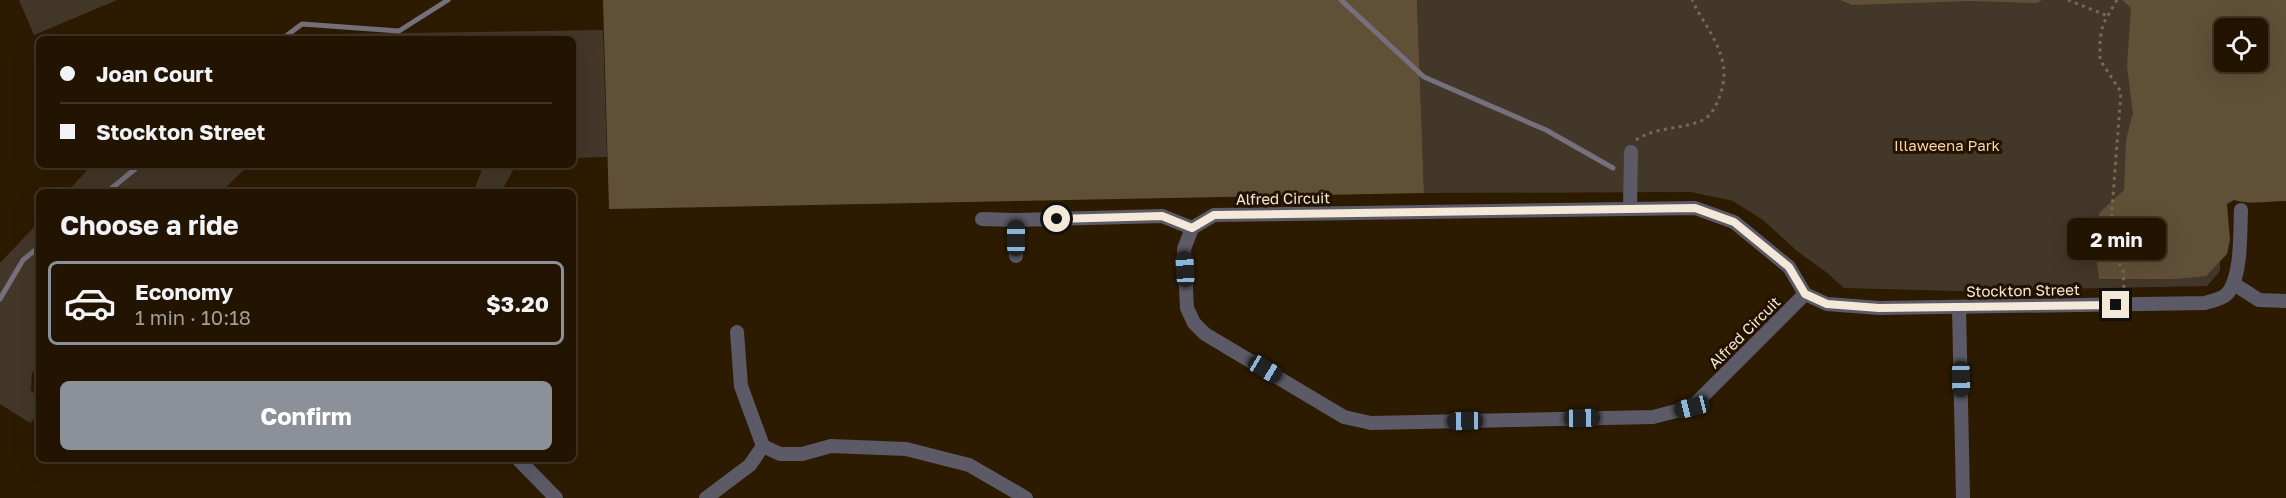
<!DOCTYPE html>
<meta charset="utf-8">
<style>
:root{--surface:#221401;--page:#2e2110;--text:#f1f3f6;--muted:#a29e99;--line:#3f3323;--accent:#8c9099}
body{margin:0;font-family:"Golos Text",sans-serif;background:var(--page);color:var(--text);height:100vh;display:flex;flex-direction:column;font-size:22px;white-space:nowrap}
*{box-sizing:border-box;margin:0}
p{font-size:20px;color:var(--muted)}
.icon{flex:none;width:33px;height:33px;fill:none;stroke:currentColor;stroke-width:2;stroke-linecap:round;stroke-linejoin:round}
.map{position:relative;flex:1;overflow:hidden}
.side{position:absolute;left:36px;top:189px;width:540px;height:273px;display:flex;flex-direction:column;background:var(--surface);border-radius:9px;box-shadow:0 6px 24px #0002,0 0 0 2px var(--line)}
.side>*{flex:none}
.banner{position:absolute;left:36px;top:36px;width:540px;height:132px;border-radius:9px;box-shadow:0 6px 24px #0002,0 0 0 2px var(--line);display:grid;align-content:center;height:132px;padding:0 24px;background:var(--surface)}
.fabs{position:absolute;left:2214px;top:18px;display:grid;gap:12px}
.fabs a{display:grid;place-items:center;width:54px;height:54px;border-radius:9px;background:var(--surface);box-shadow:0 6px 24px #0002,0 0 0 2px var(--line);font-size:30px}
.end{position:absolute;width:27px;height:27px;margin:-14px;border:8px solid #f4e8d8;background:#111;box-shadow:0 0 0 3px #111}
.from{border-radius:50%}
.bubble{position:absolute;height:42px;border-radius:9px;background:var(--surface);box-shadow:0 6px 24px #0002,0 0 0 2px var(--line);font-size:20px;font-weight:700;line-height:42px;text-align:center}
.car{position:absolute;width:18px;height:36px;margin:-18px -9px;border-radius:8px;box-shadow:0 0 4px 2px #0007;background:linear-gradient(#222 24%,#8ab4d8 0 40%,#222 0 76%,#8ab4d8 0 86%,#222 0)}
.banner b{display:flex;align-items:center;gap:21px;height:57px;font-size:22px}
.banner b+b{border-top:2px solid var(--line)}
.banner i{width:15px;height:15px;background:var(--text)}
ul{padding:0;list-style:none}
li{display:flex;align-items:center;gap:18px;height:84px;margin:0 12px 9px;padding:0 12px;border:3px solid transparent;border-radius:9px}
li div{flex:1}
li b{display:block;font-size:22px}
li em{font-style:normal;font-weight:700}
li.on{border-color:var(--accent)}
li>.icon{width:54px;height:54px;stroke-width:1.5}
h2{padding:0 24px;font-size:27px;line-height:72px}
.primary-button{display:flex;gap:12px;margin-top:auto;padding:12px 24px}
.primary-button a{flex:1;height:69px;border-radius:9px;background:var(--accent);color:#fff;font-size:24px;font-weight:700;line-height:69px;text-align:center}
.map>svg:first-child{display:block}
.green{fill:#423728}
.forest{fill:#615038;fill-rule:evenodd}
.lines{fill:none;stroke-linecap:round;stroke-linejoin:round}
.stream{stroke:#76707d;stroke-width:5}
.path{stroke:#7a6a54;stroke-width:3;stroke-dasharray:3 4.5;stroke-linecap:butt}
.minor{stroke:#5b5a66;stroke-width:14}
.route{stroke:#f4e8d8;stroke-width:8}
.labels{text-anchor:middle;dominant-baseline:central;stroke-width:6;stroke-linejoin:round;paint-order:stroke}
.park-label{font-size:15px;fill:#f6d4a4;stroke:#231200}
.street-label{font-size:15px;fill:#f4e8d8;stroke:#231200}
</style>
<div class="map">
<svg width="2286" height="498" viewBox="0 0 2286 498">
<rect width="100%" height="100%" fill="#2d1b01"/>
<g class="green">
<path d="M19 0H117L34 35Z"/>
<path d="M1417 0H2144L2220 209V271L2207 286 1959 291 1844 288 1826 272 1797 251 1763 220 1733 201 1691 192 1424 193Z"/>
<path d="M603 30 607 157 573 158V39H202V36Z"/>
<path d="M245 165V169L221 192H67L90 167Z"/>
<path d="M484 165H516L501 192 474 190Z"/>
<path d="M39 222V366L32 373 31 390 39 400V414L30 423 0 404V263Z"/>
</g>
<g class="forest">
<path d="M603 0H1417L1424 193 609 209Z"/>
<path d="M1840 0H2042L2037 3 1971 1 1852 5Z"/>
<path d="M2122 0H2286V201C2268 201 2251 205 2234 200L2227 204 2230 240 2227 254 2206 276 2175 279H2099L2097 263 2088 249 2100 212 2124 190 2126 140 2133 113 2127 66 2131 8ZM2258 28V62H2224V28Z"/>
</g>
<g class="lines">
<g class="stream">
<path d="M1341 0 1424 77 1546 130 1613 168"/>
<path d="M282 39 302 24 399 31 448 0"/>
<path d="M107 192 140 165"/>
<path d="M0 299 23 260 39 247"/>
</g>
<g class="path">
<path d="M2068 0 2108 16"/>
<path d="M2117 0 2103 24 2100 39V60L2121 92 2109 249 2123 269 2124 289"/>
<path d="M1636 140C1657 126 1681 130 1703 120 1711 116 1716 106 1719 98 1735 58 1708 33 1692 0"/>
</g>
<g class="minor">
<path d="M1630 208 1631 152"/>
<path d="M982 219 1015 220 1016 256"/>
<path d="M1015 220 1162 216 1192 228"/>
<path d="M2234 284 2259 300 2286 301"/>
<path d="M1805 294 1692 407 1653 417 1371 423 1344 417 1205 334 1194 323 1187 308 1184 249 1192 228 1214 215 1695 208 1734 222 1789 267 1805 294 1827 304 1879 308 2205 303C2212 301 2222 299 2227 294 2242 277 2240 232 2241 210"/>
<path d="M1959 308 1963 498"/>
<path d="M737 332 741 386 763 446"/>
<path d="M518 459 556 498"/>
<path d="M706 498 750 465 763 446 780 454H802L831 446 906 449 969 465 1026 498"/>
</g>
</g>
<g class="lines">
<path class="route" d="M1057 219 1162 216 1192 228 1214 215 1695 208 1734 222 1789 267 1805 294 1827 304 1879 308 2116 305"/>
</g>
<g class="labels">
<g class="park-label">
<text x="1947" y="145">Illaweena Park</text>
</g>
<g class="street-label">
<text transform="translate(1283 198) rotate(-1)">Alfred Circuit</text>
<text transform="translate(2023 290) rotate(-1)">Stockton Street</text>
<text transform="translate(1744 332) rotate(-45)">Alfred Circuit</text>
</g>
</g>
</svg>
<div class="fabs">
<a><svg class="icon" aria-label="locate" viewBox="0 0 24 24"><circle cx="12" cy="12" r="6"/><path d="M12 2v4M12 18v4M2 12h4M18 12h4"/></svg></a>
</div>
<i class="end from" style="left:1057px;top:219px"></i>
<i class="end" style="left:2116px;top:305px"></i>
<div class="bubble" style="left:2067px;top:218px;width:99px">2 min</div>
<i class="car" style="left:1016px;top:238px;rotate:0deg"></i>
<i class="car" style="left:1185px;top:269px;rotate:357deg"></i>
<i class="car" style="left:1265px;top:369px;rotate:121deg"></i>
<i class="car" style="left:1961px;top:379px;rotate:179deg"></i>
<i class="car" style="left:1692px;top:407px;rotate:256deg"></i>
<i class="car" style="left:1582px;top:418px;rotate:89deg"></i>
<i class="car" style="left:1465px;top:421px;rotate:269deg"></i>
<div class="banner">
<b><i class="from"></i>Joan Court</b>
<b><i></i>Stockton Street</b>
</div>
<section class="side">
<h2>Choose a ride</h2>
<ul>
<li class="on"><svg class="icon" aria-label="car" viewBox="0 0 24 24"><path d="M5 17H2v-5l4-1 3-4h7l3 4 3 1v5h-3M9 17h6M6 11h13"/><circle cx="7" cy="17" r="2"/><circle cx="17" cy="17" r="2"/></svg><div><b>Economy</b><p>1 min · 10:18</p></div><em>$3.20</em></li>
</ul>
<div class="primary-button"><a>Confirm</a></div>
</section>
</div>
